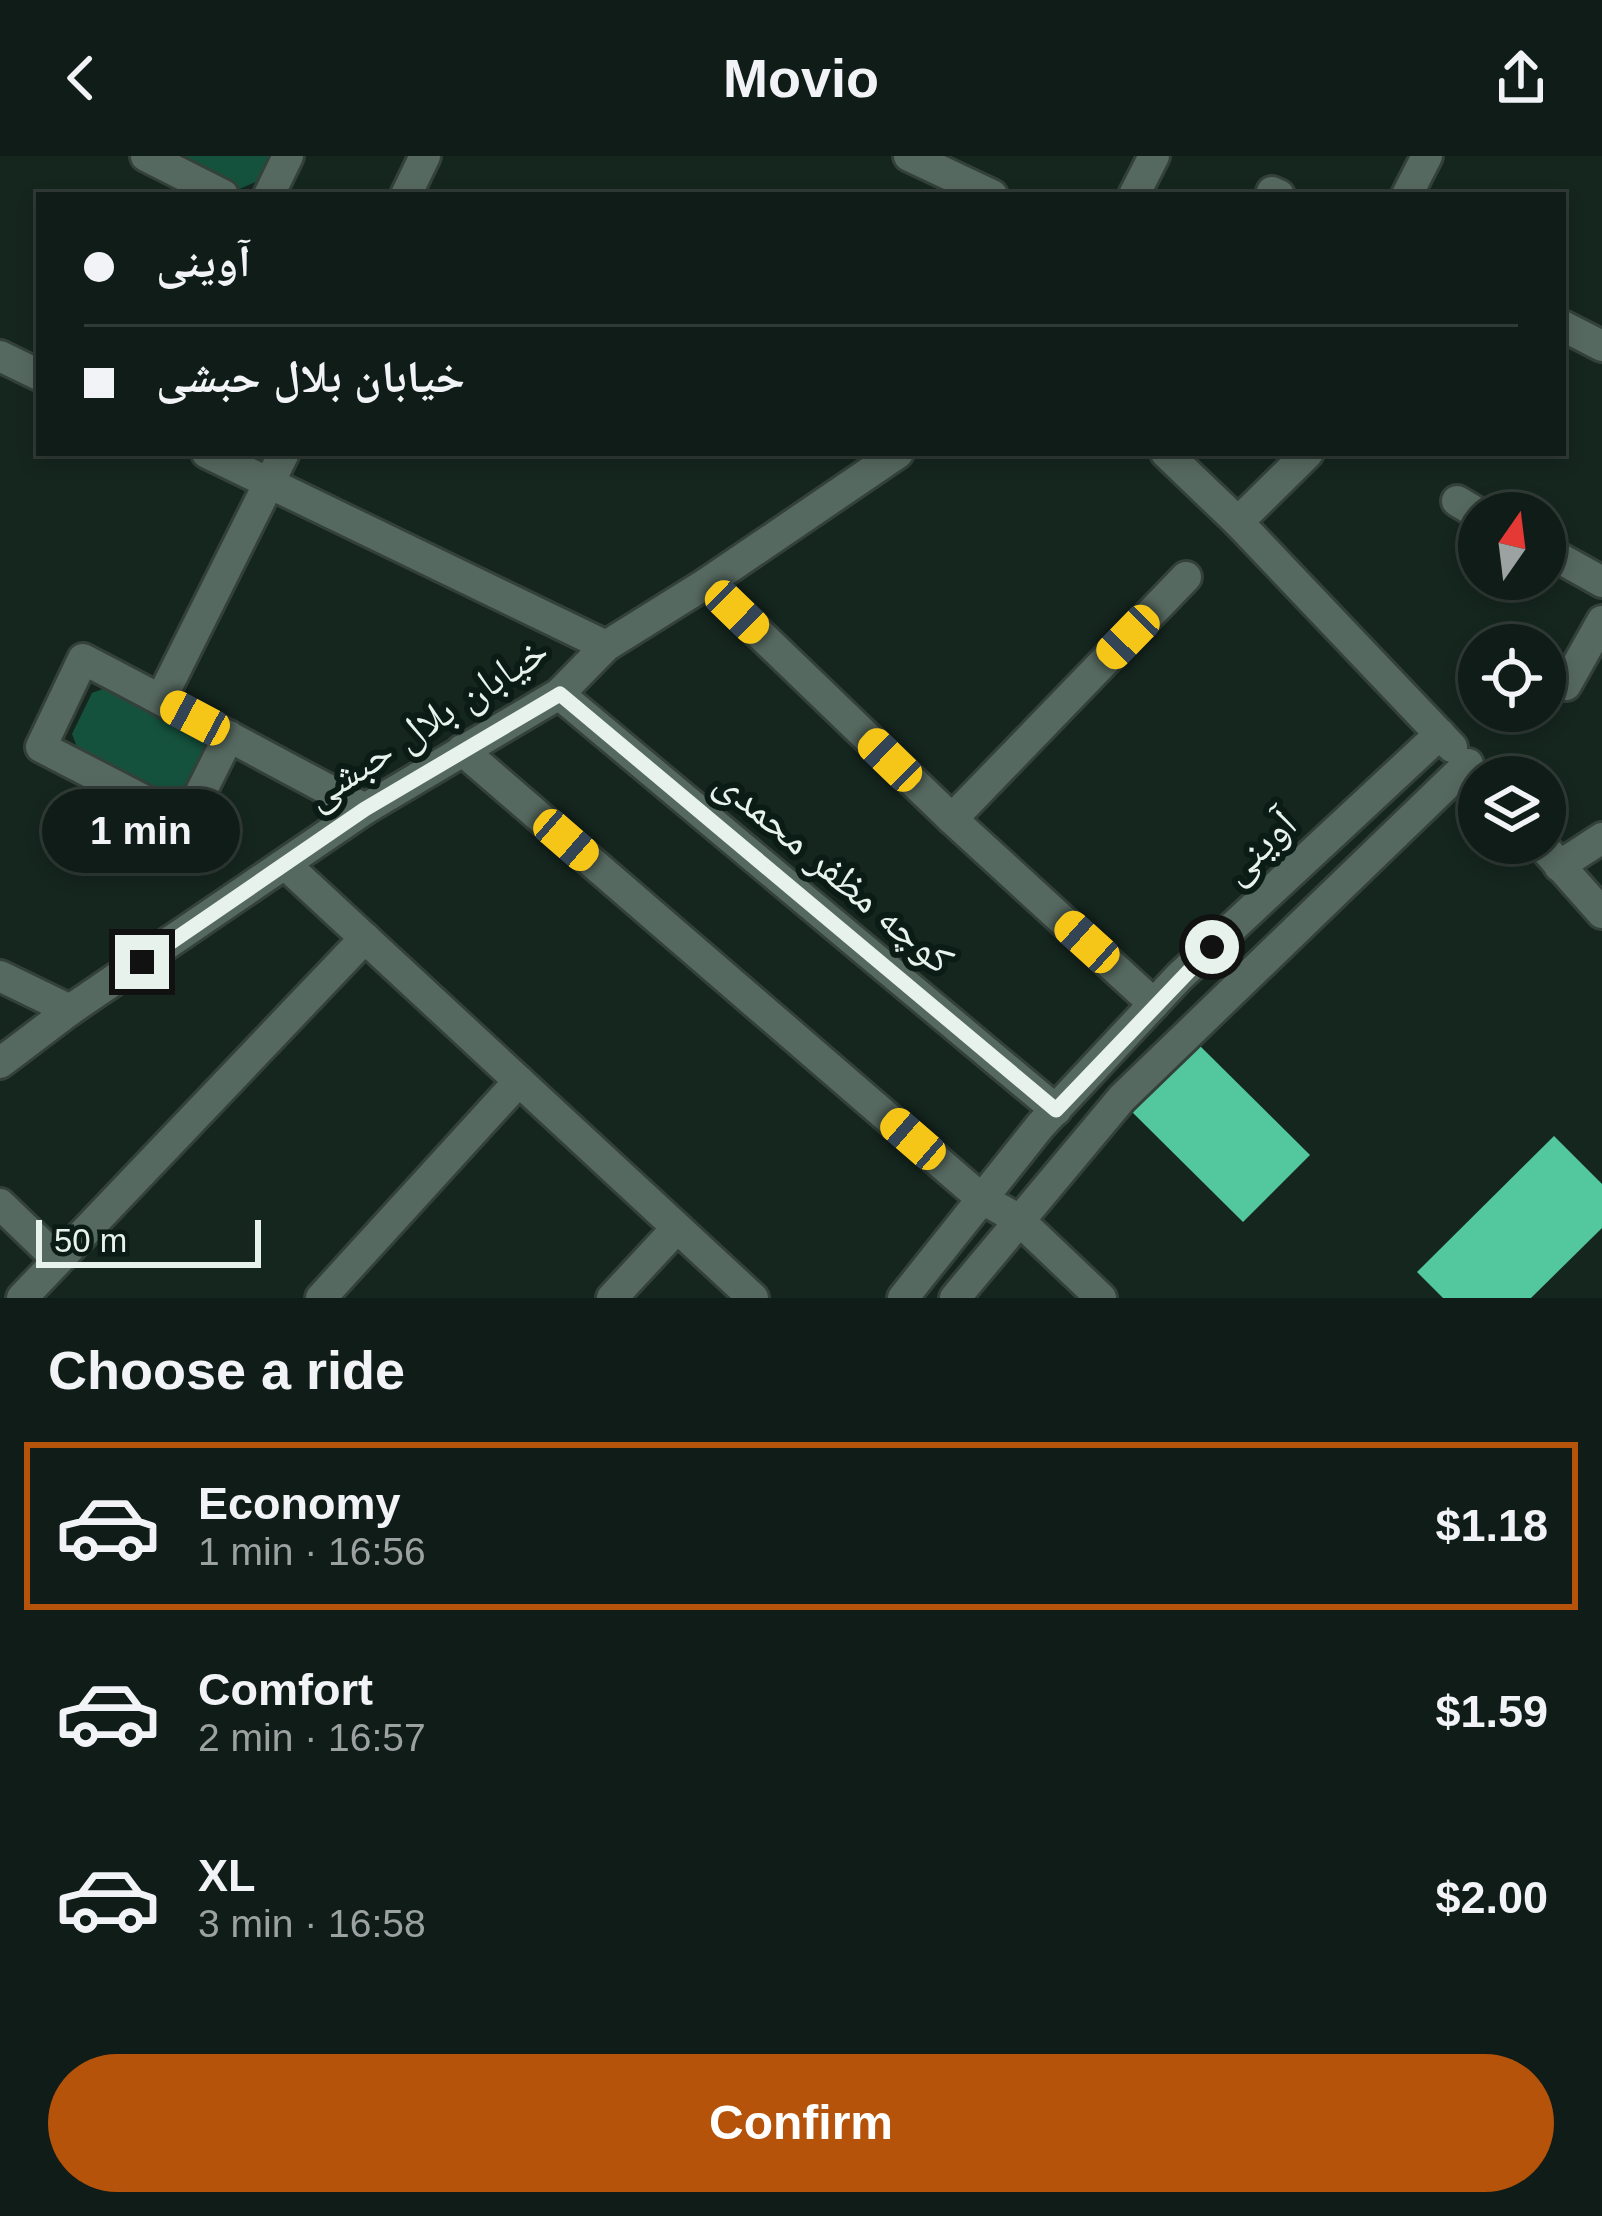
<!DOCTYPE html>
<meta charset="utf-8">
<style>
:root{--surface:#101c17;--page:#1e2924;--text:#f1f3f6;--muted:#9ca1a1;--line:#303a36;--accent:#b45309}
body{margin:0;font-family:Arial,"Noto Naskh Arabic",sans-serif;background:var(--page);color:var(--text);height:100vh;display:flex;flex-direction:column;font-size:45px;white-space:nowrap}
*{box-sizing:border-box;margin:0}
p{font-size:39px;color:var(--muted)}
.icon{flex:none;width:66px;height:66px;fill:none;stroke:currentColor;stroke-width:2;stroke-linecap:round;stroke-linejoin:round}
.map{position:relative;height:1142px;overflow:hidden}
.sheet{display:flex;flex-direction:column;background:var(--surface);flex:1}
.sheet>*{flex:none}
.guide{position:absolute;left:36px;top:36px;width:1530px;height:264px;border-radius:0px;box-shadow:0 6px 18px #0003,0 0 0 3px var(--line);display:grid;align-content:center;height:264px;padding:0 48px;background:var(--surface)}
.needle{width:78px;rotate:14deg}
.tools{position:absolute;left:1458px;top:336px;display:grid;gap:24px}
.tools a{display:grid;place-items:center;width:108px;height:108px;border-radius:50%;background:var(--surface);box-shadow:0 6px 18px #0003,0 0 0 3px var(--line);font-size:60px}
.scale{position:absolute;left:36px;bottom:30px;width:225px;box-sizing:border-box;padding-left:12px;border:6px solid #e7f2ec;border-top:0;font-size:33px;line-height:42px;white-space:nowrap;color:#e7f2ec;-webkit-text-stroke:9px #0b1c16;paint-order:stroke}
.end{position:absolute;width:54px;height:54px;margin:-27px;border:15px solid #e7f2ec;background:#111;box-shadow:0 0 0 6px #111}
.from{border-radius:50%}
.bubble{position:absolute;height:84px;border-radius:42px;background:var(--surface);box-shadow:0 6px 18px #0003,0 0 0 3px var(--line);font-size:39px;font-weight:700;line-height:84px;text-align:center}
.car{position:absolute;width:36px;height:72px;margin:-36px -18px;border-radius:15px;box-shadow:0 0 9px 3px #0007;background:linear-gradient(#f5c518 24%,#345 0 40%,#f5c518 0 76%,#345 0 86%,#f5c518 0)}
.guide b{display:flex;align-items:center;gap:42px;height:114px;font-size:45px}
.guide b+b{border-top:3px solid var(--line)}
.guide i{width:30px;height:30px;background:var(--text)}
ul{padding:0;list-style:none}
li{display:flex;align-items:center;gap:36px;height:168px;margin:0 24px 18px;padding:0 24px;border:6px solid transparent;border-radius:0px}
li div{flex:1}
li b{display:block;font-size:45px}
li em{font-style:normal;font-weight:700}
li.selected{border-color:var(--accent)}
li>.icon{width:108px;height:108px;stroke-width:1.5}
h2{padding:0 48px;font-size:54px;line-height:144px}
.button{display:flex;gap:24px;margin-top:auto;padding:24px 48px}
.button a{flex:1;height:138px;border-radius:72px;background:var(--accent);color:#fff;font-size:48px;font-weight:700;line-height:138px;text-align:center}
header{display:flex;justify-content:space-between;align-items:center;height:156px;padding:0 48px;background:var(--surface);font-size:54px;font-weight:700}
.map>svg:first-child{display:block}
.green{fill:#15523e}
.building{fill:#53c89e}
.lines{fill:none;stroke-linecap:round;stroke-linejoin:round}
.minor-casing{stroke:#34413b;stroke-width:36}
.minor{stroke:#566960;stroke-width:30}
.route{stroke:#e7f2ec;stroke-width:15}
.labels{text-anchor:middle;dominant-baseline:central;stroke-width:12;stroke-linejoin:round;paint-order:stroke}
.street-label{font-size:42px;fill:#e7f2ec;stroke:#0b1c16}
</style>
<header><svg class="icon" aria-label="back" viewBox="0 0 24 24"><path d="M15 5l-7 7 7 7"/></svg>Movio<svg class="icon" aria-label="share" viewBox="0 0 24 24"><path d="M12 15V3M7 8l5-5 5 5M5 13v7h14v-7"/></svg></header>
<div class="map">
<svg width="1602" height="1142" viewBox="0 0 1602 1142">
<rect width="100%" height="100%" fill="#15261f"/>
<g class="green">
<path d="M170 0H273L267 21 237 34Z"/>
<path d="M108 531 202 579 207 596 187 633 168 640 79 596 72 578 92 537Z"/>
</g>
<g class="building">
<path d="M1195 885 1310 999 1243 1066 1128 952Z"/>
<path d="M1554 980 1602 1028V1072L1531 1142H1443L1417 1116Z"/>
</g>
<g class="lines">
<defs>
<g id="minor">
<path d="M146 0 223 39"/>
<path d="M909 0 992 39"/>
<path d="M1272 36 1279 39"/>
<path d="M269 39 288 0"/>
<path d="M406 39 425 0"/>
<path d="M1134 39 1154 0"/>
<path d="M1407 39 1427 0"/>
<path d="M1563 170 1602 190"/>
<path d="M0 200 39 219"/>
<path d="M207 297 606 490"/>
<path d="M1166 297 1238 366 1452 591"/>
<path d="M1457 345 1479 358"/>
<path d="M1238 366 1308 297"/>
<path d="M1545 394 1602 426"/>
<path d="M707 427 952 663 1154 848"/>
<path d="M1566 529 1602 465"/>
<path d="M559 538 1056 954"/>
<path d="M161 543 284 297"/>
<path d="M229 580 186 666 41 591 83 503C178 552 271 604 365 653"/>
<path d="M462 594 982 1043 1018 1063 1101 1142"/>
<path d="M952 663 1186 421"/>
<path d="M1540 687 1602 757"/>
<path d="M286 709 753 1142"/>
<path d="M1559 710 1602 682"/>
<path d="M0 820 70 854"/>
<path d="M0 907 70 854 365 653 559 538 606 490 707 427 898 297"/>
<path d="M0 1048 57 1103"/>
<path d="M22 1142 365 782"/>
<path d="M321 1142 519 925"/>
<path d="M612 1142 677 1072"/>
<path d="M903 1142 1040 970 1179 821 1440 578"/>
<path d="M955 1142 1122 942 1468 608"/>
</g>
</defs>
<use href="#minor" class="minor-casing"/>
<use href="#minor" class="minor"/>
</g>
<g class="lines">
<path class="route" d="M142 806 365 653 560 538 1056 954 1212 791"/>
</g>
<g class="labels">
<g class="street-label">
<text transform="translate(426 566) rotate(-33)">خیابان بلال حبشی</text>
<text transform="translate(1258 690) rotate(-43)">آوینی</text>
<text transform="translate(835 714) rotate(40)">کوچه مظفر محمدی</text>
</g>
</g>
</svg>
<div class="tools">
<a><svg class="needle" viewBox="-14 -14 28 28"><path d="M0-13l5 13h-10z" fill="#e53935"/><path d="M0 13l5-13h-10z" fill="#9ca1a1"/></svg></a>
<a><svg class="icon" aria-label="locate" viewBox="0 0 24 24"><circle cx="12" cy="12" r="6"/><path d="M12 2v4M12 18v4M2 12h4M18 12h4"/></svg></a>
<a><svg class="icon" aria-label="layers" viewBox="0 0 24 24"><path d="M12 4l9 5-9 5-9-5zM3 14l9 5 9-5"/></svg></a>
</div>
<div class="scale">50 m</div>
<i class="end from" style="left:1212px;top:791px"></i>
<i class="end" style="left:142px;top:806px"></i>
<div class="bubble" style="left:42px;top:633px;width:198px">1 min</div>
<i class="car" style="left:737px;top:456px;rotate:134deg"></i>
<i class="car" style="left:1128px;top:481px;rotate:224deg"></i>
<i class="car" style="left:195px;top:562px;rotate:298deg"></i>
<i class="car" style="left:890px;top:604px;rotate:314deg"></i>
<i class="car" style="left:566px;top:684px;rotate:131deg"></i>
<i class="car" style="left:1087px;top:786px;rotate:312deg"></i>
<i class="car" style="left:913px;top:983px;rotate:311deg"></i>
<div class="guide">
<b><i class="from"></i>آوینی</b>
<b><i></i>خیابان بلال حبشی</b>
</div>
</div>
<section class="sheet">
<h2>Choose a ride</h2>
<ul>
<li class="selected"><svg class="icon" aria-label="car" viewBox="0 0 24 24"><path d="M5 17H2v-5l4-1 3-4h7l3 4 3 1v5h-3M9 17h6M6 11h13"/><circle cx="7" cy="17" r="2"/><circle cx="17" cy="17" r="2"/></svg><div><b>Economy</b><p>1 min · 16:56</p></div><em>$1.18</em></li>
<li><svg class="icon" aria-label="car" viewBox="0 0 24 24"><path d="M5 17H2v-5l4-1 3-4h7l3 4 3 1v5h-3M9 17h6M6 11h13"/><circle cx="7" cy="17" r="2"/><circle cx="17" cy="17" r="2"/></svg><div><b>Comfort</b><p>2 min · 16:57</p></div><em>$1.59</em></li>
<li><svg class="icon" aria-label="car" viewBox="0 0 24 24"><path d="M5 17H2v-5l4-1 3-4h7l3 4 3 1v5h-3M9 17h6M6 11h13"/><circle cx="7" cy="17" r="2"/><circle cx="17" cy="17" r="2"/></svg><div><b>XL</b><p>3 min · 16:58</p></div><em>$2.00</em></li>
</ul>
<div class="button"><a>Confirm</a></div>
</section>
